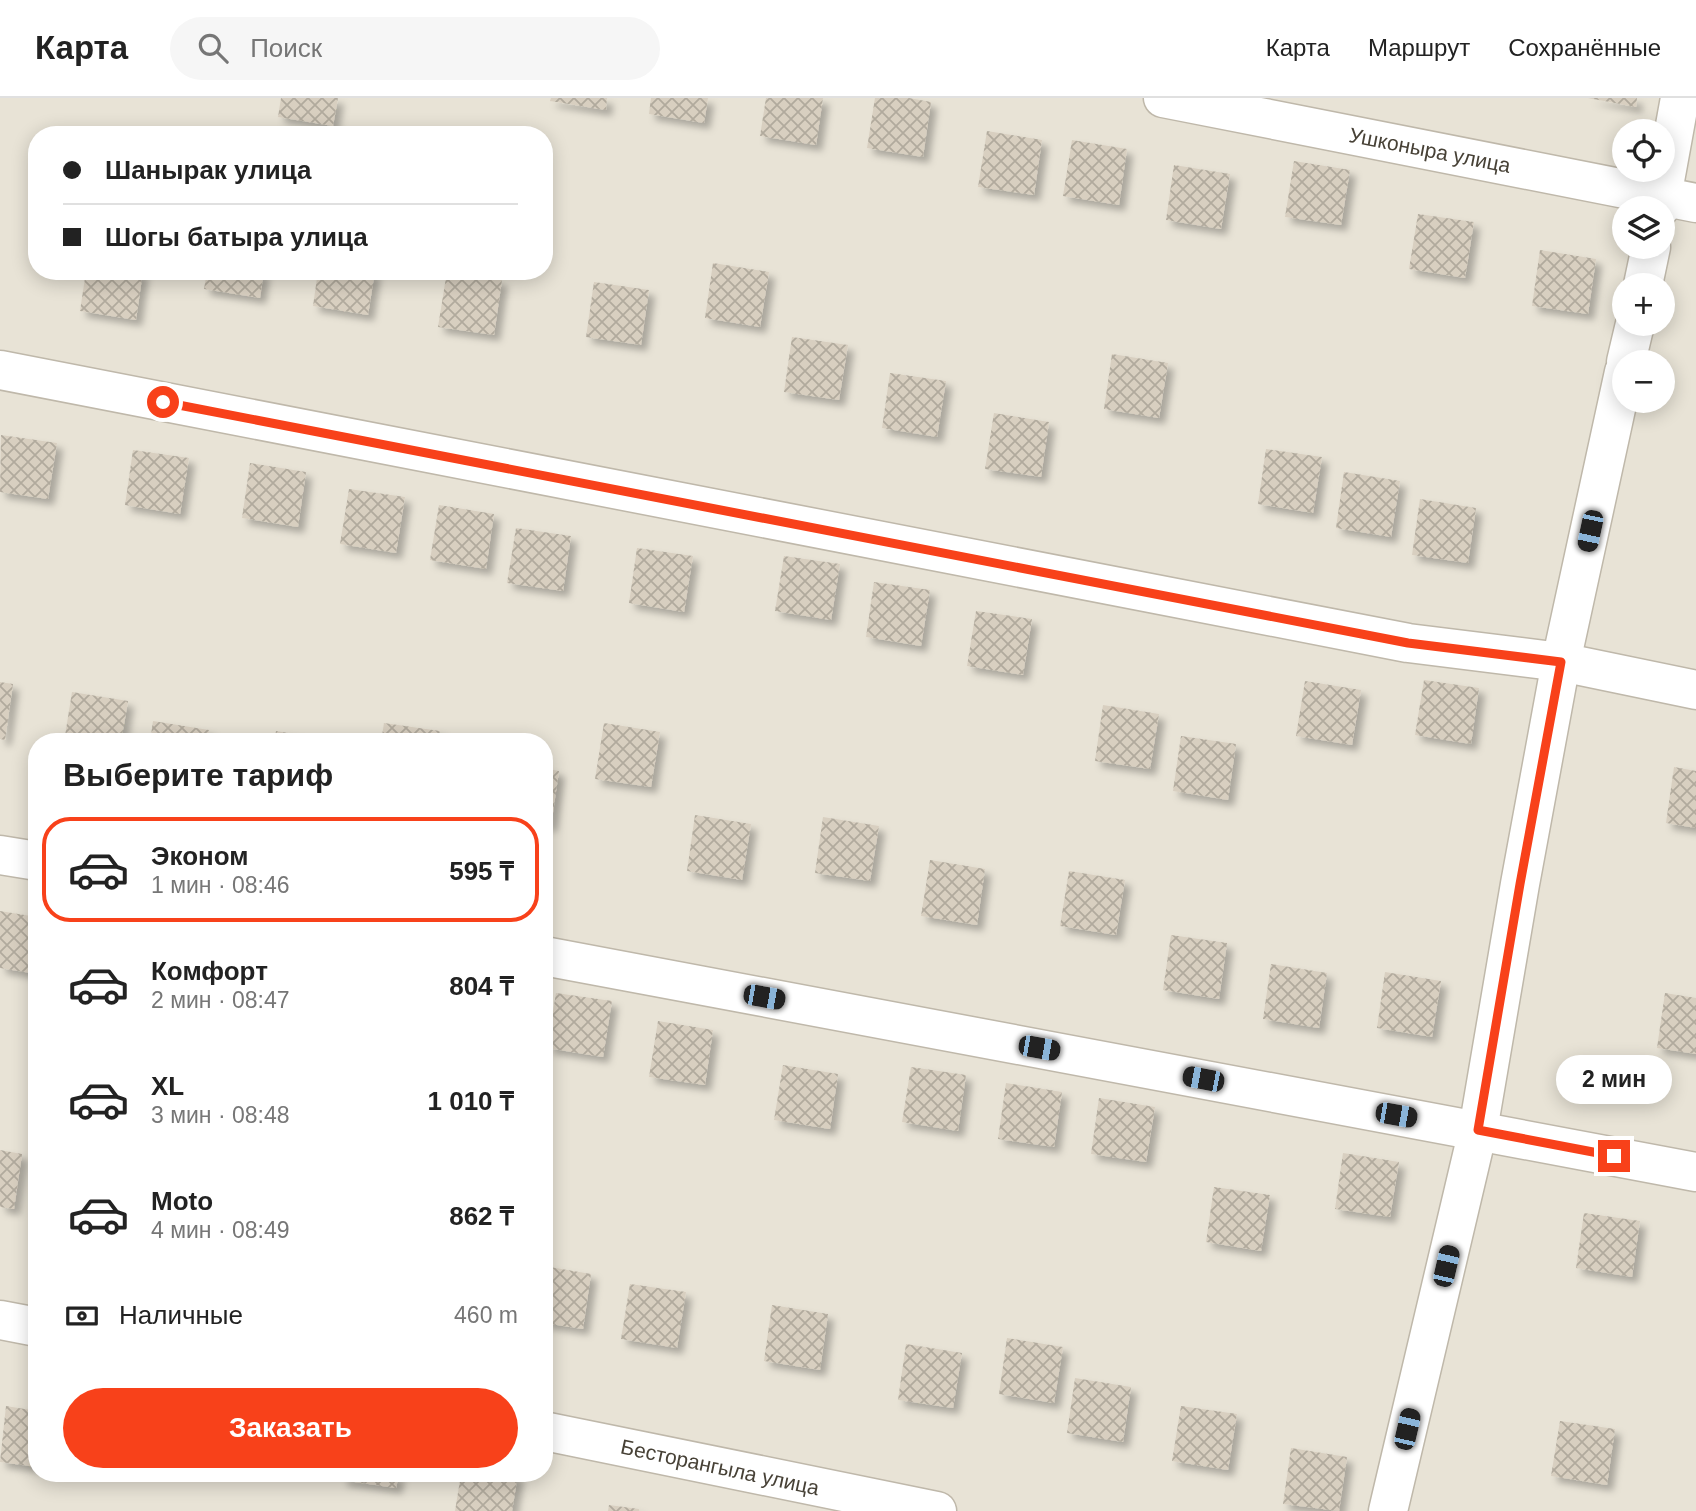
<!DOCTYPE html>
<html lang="ru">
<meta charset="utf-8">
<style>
:root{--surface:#fff;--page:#f6f6f6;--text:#222;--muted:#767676;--line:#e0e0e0;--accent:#f8411a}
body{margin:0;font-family:Helvetica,sans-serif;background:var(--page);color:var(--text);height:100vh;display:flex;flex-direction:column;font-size:26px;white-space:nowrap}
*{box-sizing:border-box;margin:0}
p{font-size:23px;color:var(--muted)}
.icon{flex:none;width:38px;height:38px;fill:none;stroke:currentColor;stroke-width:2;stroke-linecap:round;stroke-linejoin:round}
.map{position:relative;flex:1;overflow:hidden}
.sheet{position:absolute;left:28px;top:635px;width:525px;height:749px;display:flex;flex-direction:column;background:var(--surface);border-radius:28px;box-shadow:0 4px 18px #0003}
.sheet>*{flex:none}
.guide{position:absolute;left:28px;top:28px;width:525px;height:154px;border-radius:28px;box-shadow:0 4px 18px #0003;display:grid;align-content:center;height:154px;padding:0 35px;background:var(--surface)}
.controls{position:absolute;left:1612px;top:21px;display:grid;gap:14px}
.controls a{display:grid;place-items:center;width:63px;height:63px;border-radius:50%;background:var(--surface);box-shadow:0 4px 18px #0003;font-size:35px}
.end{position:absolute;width:32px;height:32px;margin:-16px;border:9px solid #f8411a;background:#fff;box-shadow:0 0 0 4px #fff}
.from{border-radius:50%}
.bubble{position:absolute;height:49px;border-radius:24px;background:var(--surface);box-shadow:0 4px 18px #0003;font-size:23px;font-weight:600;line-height:49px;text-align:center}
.car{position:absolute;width:21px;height:42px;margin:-21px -10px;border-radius:9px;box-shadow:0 0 5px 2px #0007;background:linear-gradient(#222 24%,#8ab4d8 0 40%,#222 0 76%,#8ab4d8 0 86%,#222 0)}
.guide b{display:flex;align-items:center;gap:24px;height:66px;font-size:26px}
.guide b+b{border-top:2px solid var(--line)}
.guide i{width:18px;height:18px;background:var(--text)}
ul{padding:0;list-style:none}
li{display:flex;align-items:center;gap:21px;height:105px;margin:0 14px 10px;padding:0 21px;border:4px solid transparent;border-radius:28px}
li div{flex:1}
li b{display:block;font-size:26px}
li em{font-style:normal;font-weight:600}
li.active{border-color:var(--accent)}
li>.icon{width:63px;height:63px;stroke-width:1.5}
h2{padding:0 35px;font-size:32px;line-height:84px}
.pay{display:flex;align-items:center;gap:18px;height:77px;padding:0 35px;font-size:26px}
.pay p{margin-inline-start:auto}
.cta{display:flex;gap:14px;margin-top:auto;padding:14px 35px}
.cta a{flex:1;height:80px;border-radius:42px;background:var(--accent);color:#fff;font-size:28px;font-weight:600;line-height:80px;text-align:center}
header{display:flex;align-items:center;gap:42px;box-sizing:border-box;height:98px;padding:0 35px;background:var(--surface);border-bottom:2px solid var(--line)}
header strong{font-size:33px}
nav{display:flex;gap:38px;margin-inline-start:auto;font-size:24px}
.search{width:490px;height:63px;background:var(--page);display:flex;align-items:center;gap:18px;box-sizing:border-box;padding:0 24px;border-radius:38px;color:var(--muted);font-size:26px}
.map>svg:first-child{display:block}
.residential{fill:#e8e3d6;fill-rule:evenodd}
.building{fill:url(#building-cross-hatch);filter:url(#shadow)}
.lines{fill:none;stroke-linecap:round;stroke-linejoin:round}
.minor-casing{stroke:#bfb8aa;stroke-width:41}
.minor{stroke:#fff;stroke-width:38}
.route{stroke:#f8411a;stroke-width:9}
.labels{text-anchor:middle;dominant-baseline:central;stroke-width:6;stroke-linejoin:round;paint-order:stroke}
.street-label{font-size:21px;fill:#474136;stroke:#fff}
</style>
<header>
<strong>Карта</strong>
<div class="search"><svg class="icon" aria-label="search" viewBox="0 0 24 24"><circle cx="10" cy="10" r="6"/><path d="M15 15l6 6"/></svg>Поиск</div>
<nav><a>Карта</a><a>Маршрут</a><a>Сохранённые</a></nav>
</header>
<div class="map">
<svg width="1696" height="1413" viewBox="0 0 1696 1413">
<defs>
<pattern id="building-cross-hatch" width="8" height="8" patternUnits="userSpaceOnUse" patternTransform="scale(1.75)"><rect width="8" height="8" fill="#d8cfc0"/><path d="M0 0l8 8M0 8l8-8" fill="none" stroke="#b1aa9d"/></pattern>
<filter id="shadow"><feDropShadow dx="6" dy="6" stdDeviation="3.5" flood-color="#0004"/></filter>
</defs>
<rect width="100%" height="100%" fill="#f4f0e8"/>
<path class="residential" d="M0 0H1696V1413H0ZM1624 33H1662V72H1624ZM37 37H544V173H37ZM1624 110H1662V149H1624ZM1624 187H1662V226H1624ZM1624 264H1662V303H1624ZM37 644H544V1376H37Z"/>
<g class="building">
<path d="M281 0H338L333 28 278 19Z"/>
<path d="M551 0H607L606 12 550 3Z"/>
<path d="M651 0H708L704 25 649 16Z"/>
<path d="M766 0H823L816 47 760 38Z"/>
<path d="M875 0H909L931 4 923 59 867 50Z"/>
<path d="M1588 0H1637L1636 9Z"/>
<path d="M987 33 1042 42 1034 97 978 89Z"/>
<path d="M1072 42 1127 51 1119 107 1063 98Z"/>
<path d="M1294 63 1350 72 1341 127 1285 119Z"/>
<path d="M1174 67 1230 76 1221 131 1166 122Z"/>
<path d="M1418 116 1474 124 1465 180 1409 171Z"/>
<path d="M1540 152 1596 161 1588 216 1532 208Z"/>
<path d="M713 165 769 174 760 229 705 220Z"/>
<path d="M86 173H143L136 222 80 213Z"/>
<path d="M207 173H264L260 200 204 191Z"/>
<path d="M318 173H375L368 217 313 208Z"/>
<path d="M447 173 502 182 494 237 438 229Z"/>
<path d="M594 184 649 192 641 247 586 239Z"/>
<path d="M792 239 848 247 839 302 784 294Z"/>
<path d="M1112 256 1168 265 1159 320 1104 311Z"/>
<path d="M890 275 946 283 937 339 882 330Z"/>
<path d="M994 315 1049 324 1041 379 985 371Z"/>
<path d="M1 337 57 345 48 401 0 394Z"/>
<path d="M1266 351 1322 359 1313 415 1258 406Z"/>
<path d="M133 352 189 360 180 416 125 407Z"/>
<path d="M250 365 306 374 298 429 242 420Z"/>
<path d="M1344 374 1400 383 1391 439 1336 430Z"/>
<path d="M349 391 405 399 396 455 340 446Z"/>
<path d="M1420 401 1476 410 1468 465 1412 457Z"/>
<path d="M439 407 494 416 486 471 430 462Z"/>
<path d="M516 430 571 438 563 493 507 485Z"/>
<path d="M637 450 693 458 684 514 629 505Z"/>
<path d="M784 458 840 466 831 522 775 513Z"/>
<path d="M874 484 930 492 921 548 866 539Z"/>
<path d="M976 513 1032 521 1023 577 967 568Z"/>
<path d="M1424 582 1479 590 1471 646 1415 637Z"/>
<path d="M1305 583 1361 592 1352 647 1296 638Z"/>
<path d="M0 584 13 586 5 642 0 641Z"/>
<path d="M72 594 128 603 121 644H64Z"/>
<path d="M1103 607 1159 616 1150 671 1095 663Z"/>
<path d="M153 623 209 632 207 644H150Z"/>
<path d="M384 625 440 633 438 644H381Z"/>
<path d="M604 625 660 634 651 689 595 681Z"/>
<path d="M276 633 331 642V644H274Z"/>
<path d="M1181 638 1236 646 1228 702 1173 693Z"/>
<path d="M1674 669 1696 673V730L1666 725Z"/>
<path d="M544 670 559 673 551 728 544 727Z"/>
<path d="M695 717 751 726 742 782 687 773Z"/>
<path d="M823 719 879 728 870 783 815 775Z"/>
<path d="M930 762 985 771 977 827 921 818Z"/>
<path d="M1069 773 1125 782 1116 837 1060 828Z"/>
<path d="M0 813 37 819V876L0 870Z"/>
<path d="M1171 837 1227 845 1219 901 1163 892Z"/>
<path d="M1271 866 1327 875 1319 930 1263 921Z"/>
<path d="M1385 874 1441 883 1432 939 1377 930Z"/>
<path d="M556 895 612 903 603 959 547 950Z"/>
<path d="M1665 895 1696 900V956L1657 950Z"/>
<path d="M658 923 713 932 705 987 649 979Z"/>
<path d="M783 967 838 976 830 1031 774 1022Z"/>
<path d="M911 969 966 977 958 1033 902 1024Z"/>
<path d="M1006 985 1062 994 1054 1049 998 1041Z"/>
<path d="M1099 1000 1155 1009 1146 1064 1091 1056Z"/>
<path d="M0 1052 22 1056 14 1111 0 1109Z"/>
<path d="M1343 1055 1399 1064 1390 1119 1335 1111Z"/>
<path d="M1214 1089 1270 1097 1261 1153 1206 1144Z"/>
<path d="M1584 1115 1640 1123 1632 1179 1576 1170Z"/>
<path d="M544 1168 591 1176 583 1231 544 1225Z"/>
<path d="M630 1186 686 1194 677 1250 621 1241Z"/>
<path d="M772 1207 828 1216 820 1272 764 1263Z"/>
<path d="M1007 1240 1063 1249 1054 1305 999 1296Z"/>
<path d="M906 1246 962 1255 953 1310 898 1302Z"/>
<path d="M1075 1280 1131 1289 1123 1344 1067 1335Z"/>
<path d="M6 1308 37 1313V1369L0 1364Z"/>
<path d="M1181 1308 1237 1316 1228 1372 1172 1363Z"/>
<path d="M1560 1323 1615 1331 1607 1387 1551 1378Z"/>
<path d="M1291 1350 1347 1359 1339 1413 1283 1406Z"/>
<path d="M342 1376H399L396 1390 341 1382Z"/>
<path d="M461 1376H518L512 1413H455Z"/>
<path d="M609 1407 639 1411V1413H608Z"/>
</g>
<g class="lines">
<defs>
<g id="minor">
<path d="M1163 0 1696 105"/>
<path d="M1660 110 1680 0"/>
<path d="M1643 187 1651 149"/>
<path d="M1626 264 1635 226"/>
<path d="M0 272 1408 545 1561 564 1696 592"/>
<path d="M0 757 37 763"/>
<path d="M544 858 1696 1074"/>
<path d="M0 1222 37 1229"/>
<path d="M544 1333 937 1413"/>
<path d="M1388 1413 1478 1032 1520 786 1561 564 1624 274"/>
</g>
</defs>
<use href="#minor" class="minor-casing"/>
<use href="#minor" class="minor"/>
</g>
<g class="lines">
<path class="route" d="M163 304 1408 545 1561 564 1520 786 1478 1032 1614 1058"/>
</g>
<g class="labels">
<g class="street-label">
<text transform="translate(1430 52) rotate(11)">Ушконыра улица</text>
<text transform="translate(720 1369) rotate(12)">Бесторангыла улица</text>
</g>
</g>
</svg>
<div class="controls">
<a><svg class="icon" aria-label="locate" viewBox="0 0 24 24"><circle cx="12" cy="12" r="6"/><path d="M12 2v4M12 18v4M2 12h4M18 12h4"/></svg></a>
<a><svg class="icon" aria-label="layers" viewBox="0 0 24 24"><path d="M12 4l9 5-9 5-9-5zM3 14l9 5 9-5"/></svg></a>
<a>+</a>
<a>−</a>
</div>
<i class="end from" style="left:163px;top:304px"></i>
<i class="end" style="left:1614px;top:1058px"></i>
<div class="bubble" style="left:1556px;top:957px;width:116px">2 мин</div>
<i class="car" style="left:1590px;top:433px;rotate:192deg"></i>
<i class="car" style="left:764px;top:899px;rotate:100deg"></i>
<i class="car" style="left:1039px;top:950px;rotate:100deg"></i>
<i class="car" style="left:1203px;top:981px;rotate:281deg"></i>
<i class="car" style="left:1396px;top:1017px;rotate:100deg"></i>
<i class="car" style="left:1446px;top:1168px;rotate:13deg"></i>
<i class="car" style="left:1407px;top:1331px;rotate:13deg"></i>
<div class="guide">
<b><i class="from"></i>Шанырак улица</b>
<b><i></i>Шогы батыра улица</b>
</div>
<section class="sheet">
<h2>Выберите тариф</h2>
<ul>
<li class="active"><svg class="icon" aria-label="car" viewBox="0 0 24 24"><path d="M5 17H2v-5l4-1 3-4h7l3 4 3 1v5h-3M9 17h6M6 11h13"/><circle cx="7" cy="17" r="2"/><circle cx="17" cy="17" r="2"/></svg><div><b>Эконом</b><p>1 мин · 08:46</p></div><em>595 ₸</em></li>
<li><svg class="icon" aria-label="car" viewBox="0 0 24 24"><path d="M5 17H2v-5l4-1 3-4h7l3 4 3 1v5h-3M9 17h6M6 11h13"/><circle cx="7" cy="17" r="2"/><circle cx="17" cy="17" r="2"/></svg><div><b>Комфорт</b><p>2 мин · 08:47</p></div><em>804 ₸</em></li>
<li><svg class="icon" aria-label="car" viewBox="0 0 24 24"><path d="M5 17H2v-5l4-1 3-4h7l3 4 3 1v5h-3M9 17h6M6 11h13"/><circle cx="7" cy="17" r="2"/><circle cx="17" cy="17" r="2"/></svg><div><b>XL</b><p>3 мин · 08:48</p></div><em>1 010 ₸</em></li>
<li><svg class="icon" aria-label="car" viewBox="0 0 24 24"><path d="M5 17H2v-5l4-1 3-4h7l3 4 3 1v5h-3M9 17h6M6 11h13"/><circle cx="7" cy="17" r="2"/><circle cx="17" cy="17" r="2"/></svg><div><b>Moto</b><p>4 мин · 08:49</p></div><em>862 ₸</em></li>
</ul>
<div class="pay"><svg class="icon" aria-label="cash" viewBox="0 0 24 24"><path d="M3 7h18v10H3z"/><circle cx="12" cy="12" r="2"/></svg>Наличные<p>460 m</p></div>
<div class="cta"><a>Заказать</a></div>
</section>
</div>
